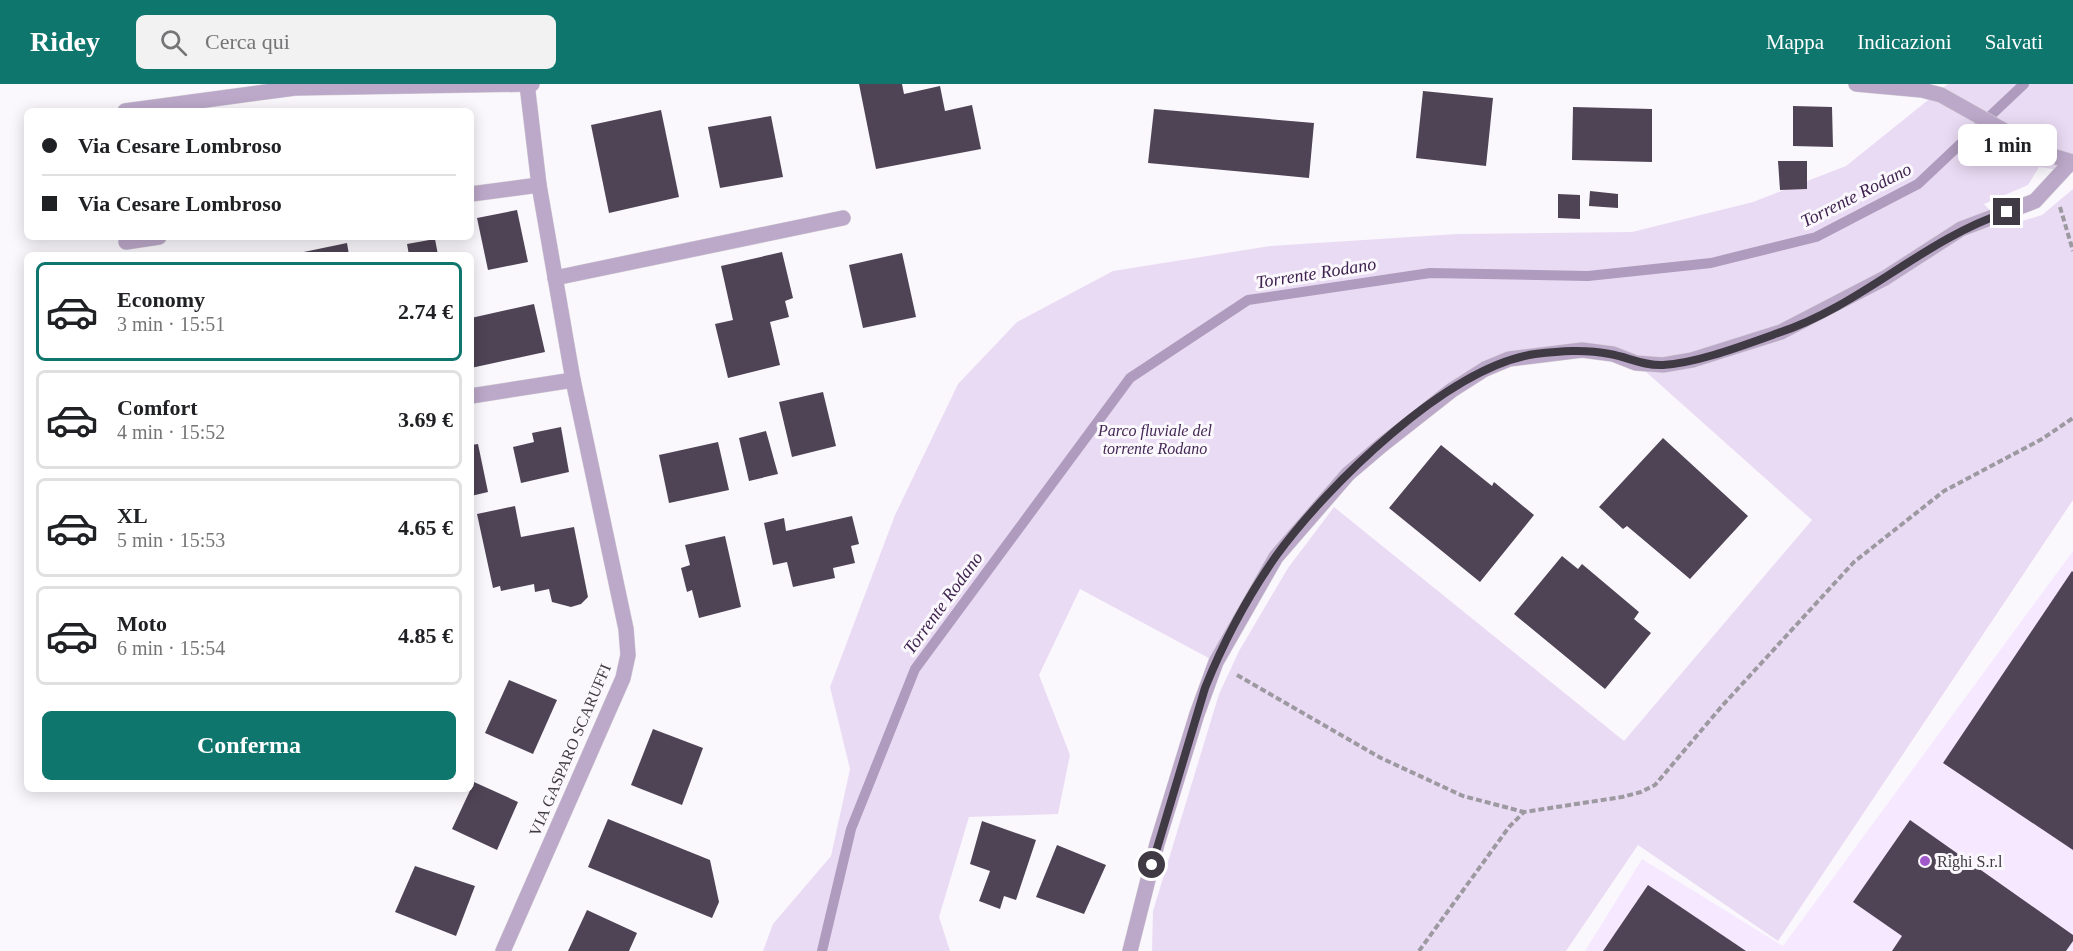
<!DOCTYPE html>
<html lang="it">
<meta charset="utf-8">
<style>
:root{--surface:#fff;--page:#f2f2f2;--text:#202124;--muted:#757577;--line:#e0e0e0;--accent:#0f766e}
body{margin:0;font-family:"Times New Roman",serif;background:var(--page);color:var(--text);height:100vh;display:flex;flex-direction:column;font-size:22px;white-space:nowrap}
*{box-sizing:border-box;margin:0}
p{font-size:20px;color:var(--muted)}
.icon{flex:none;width:33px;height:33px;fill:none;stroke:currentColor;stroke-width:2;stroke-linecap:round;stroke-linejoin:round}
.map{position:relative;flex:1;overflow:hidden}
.panel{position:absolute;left:24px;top:168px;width:450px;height:540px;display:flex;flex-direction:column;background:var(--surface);border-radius:9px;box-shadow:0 3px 15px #0003}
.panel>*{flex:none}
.hud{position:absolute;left:24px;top:24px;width:450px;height:132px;border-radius:9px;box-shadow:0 3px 15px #0003;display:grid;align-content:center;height:132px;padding:0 18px;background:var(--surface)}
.end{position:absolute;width:27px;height:27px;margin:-14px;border:8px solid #3f3a43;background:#fff;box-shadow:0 0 0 3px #fff}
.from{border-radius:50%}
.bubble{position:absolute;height:42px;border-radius:9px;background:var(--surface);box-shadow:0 3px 15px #0003;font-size:20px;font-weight:800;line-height:42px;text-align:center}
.hud b{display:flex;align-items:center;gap:21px;height:57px;font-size:22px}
.hud b+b{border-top:2px solid var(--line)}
.hud i{width:15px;height:15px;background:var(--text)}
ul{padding:10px 0 0;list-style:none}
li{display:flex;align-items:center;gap:18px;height:99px;margin:0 12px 9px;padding:0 6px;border:3px solid var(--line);border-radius:9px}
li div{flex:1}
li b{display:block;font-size:22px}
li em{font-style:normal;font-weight:800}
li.active{border-color:var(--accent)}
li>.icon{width:54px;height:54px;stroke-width:1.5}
.cta{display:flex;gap:12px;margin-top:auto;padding:12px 18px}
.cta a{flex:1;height:69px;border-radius:9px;background:var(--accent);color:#fff;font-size:24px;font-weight:800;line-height:69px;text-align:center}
header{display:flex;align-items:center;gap:36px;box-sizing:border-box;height:84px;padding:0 30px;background:var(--accent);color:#fff}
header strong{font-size:28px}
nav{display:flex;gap:33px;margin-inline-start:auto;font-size:21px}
.search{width:420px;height:54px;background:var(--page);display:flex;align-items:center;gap:15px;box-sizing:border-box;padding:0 21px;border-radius:9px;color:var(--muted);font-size:22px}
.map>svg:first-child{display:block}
.built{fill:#f5e8ff}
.green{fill:#eadbf4}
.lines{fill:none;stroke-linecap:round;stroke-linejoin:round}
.stream{stroke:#af9bbd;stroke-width:10}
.building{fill:#4f4456}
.street-casing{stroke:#d5d2d8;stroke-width:16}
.path{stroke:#9d99a0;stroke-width:4;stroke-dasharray:6 3;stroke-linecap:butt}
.street{stroke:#bca8c9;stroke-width:15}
.route{stroke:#3f3a43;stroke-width:8}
.poi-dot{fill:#a158cb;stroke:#fbf8fd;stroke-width:2}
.labels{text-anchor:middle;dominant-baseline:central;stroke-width:6;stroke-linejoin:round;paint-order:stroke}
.park-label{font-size:16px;font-style:italic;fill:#442855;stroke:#fbf8fd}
.street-label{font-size:16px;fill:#3f3a43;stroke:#fbf8fd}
.poi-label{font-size:16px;fill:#3f3a43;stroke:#fbf8fd;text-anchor:start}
.water-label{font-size:18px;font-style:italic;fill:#3f234f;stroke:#fbf8fd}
</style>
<header>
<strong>Ridey</strong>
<div class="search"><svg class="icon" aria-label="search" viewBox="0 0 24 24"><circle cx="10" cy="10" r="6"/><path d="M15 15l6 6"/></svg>Cerca qui</div>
<nav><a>Mappa</a><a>Indicazioni</a><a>Salvati</a></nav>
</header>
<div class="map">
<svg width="2073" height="867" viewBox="0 0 2073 867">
<rect width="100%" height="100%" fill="#fbf8fd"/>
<path class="built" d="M2073 467V867H1585L1642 775 1783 862Z"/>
<path class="green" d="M1948 0H2073V88L2039 83 2028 101 1984 120 2005 142 2042 131 2073 105V416L1778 857 1638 761 1566 867H1152L1153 827 1219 610 1239 567 1288 484 1334 423 1624 657 1812 436 1636 279 1609 265 1534 270 1452 306 1311 430 1216 578 1080 505 1039 591 1070 671 1058 730 969 733 939 833 950 867H763L773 840 831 772 850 685 830 603 895 431 958 300 1017 238 1113 187 1270 162 1457 150 1632 148 1753 118 1846 82Z"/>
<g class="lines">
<path class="stream" d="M822 867 851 745 915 585 1130 294 1248 216 1430 189 1588 192 1711 179 1816 153 1918 100 2024 0"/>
</g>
<g class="building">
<path d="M859 0H902L904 10 940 2 945 27 972 21 981 65 876 85Z"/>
<path d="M1423 7 1493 14 1486 82 1416 74Z"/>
<path d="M1793 22 1832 23 1833 63 1793 62Z"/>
<path d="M1573 23 1652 25V78L1572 76Z"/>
<path d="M1154 25 1314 39 1309 94 1148 79Z"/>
<path d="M661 26 679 113 609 129 591 41Z"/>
<path d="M771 32 783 93 720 104 708 43Z"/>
<path d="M1778 77H1807V105L1780 106Z"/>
<path d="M1590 107 1618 110V124L1589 122Z"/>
<path d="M1558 110 1580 111V135L1558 134Z"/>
<path d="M517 126 528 178 488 186 477 134Z"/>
<path d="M435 155 438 171H409L407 160Z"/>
<path d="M347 159 349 171H294V170Z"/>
<path d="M782 168 793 214 785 217 789 233 770 238 780 281 728 294 715 240 733 236 721 182Z"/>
<path d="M902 169 916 233 863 244 849 181Z"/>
<path d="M534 220 545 268 471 284V234Z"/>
<path d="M823 308 836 362 792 373 779 318Z"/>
<path d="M561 343 569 388 521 399 513 363 534 358 532 349Z"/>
<path d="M766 347 778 390 749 397 739 354Z"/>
<path d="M1663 354 1748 432 1690 495 1627 442 1623 445 1599 423Z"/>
<path d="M718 358 729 406 669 419 659 371Z"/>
<path d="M478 360 488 408 471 412V361Z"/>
<path d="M1441 361 1492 402 1494 398 1534 431 1480 498 1389 424Z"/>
<path d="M515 422 521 453 574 443 588 513 581 520 571 523 552 518 549 505 535 508 534 500 501 507 500 502 493 504 477 430Z"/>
<path d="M852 432 859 460 851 462 855 479 833 484 835 494 793 503 787 478 773 481 764 439 784 434 786 447Z"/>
<path d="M725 452 741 523 699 534 692 506 687 508 681 484 690 481 685 461Z"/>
<path d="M1562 472 1578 485 1582 480 1639 528 1634 535 1651 549 1605 605 1514 530Z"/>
<path d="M2072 487 2073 488V766L1943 679Z"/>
<path d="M509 596 557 616 533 670 485 649Z"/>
<path d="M653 645 703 664 682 721 631 701Z"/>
<path d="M474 698 518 718 497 766 452 745Z"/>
<path d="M608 735 710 776 719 818 712 834 588 783Z"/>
<path d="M1910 736 2073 851V857L2066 867H1892L1902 852 1853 818Z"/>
<path d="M982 737 1036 756 1016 816 1004 812 1000 825 979 817 990 787 970 780Z"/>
<path d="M1057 761 1106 781 1084 830 1036 813Z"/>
<path d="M415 782 475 802 456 852 395 828Z"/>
<path d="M1648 801 1746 867H1603Z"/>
<path d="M587 826 637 849 629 867H568Z"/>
</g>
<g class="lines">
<defs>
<g id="street">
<path d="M1856 0 1922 6 1941 11 2046 70 2073 78"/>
<path d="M125 27 295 4 532 0"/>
<path d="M471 110 539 101"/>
<path d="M126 158 159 153"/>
<path d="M555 194 843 134"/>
<path d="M471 312 573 296"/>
<path d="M503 867 623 594 628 571 626 545 573 296 539 101 527 0"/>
<path d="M1130 867 1157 760 1197 630 1216 578 1276 473 1348 390 1382 361 1452 306 1485 285 1509 275 1582 266 1613 270 1636 279 1663 281 1692 276 1781 248 1885 194 1961 145 2035 117 2071 78"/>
</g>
</defs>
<use href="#street" class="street-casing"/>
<g class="path">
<path d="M2060 123 2073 167"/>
<path d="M1237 591 1381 674 1463 712 1524 728"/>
<path d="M1419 867 1509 743 1524 728 1622 713 1641 708 1655 701 1722 622 1854 478 1944 407 2042 355 2073 334"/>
</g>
<use href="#street" class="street"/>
</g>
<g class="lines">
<path class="route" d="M1152 781 1205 604C1223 559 1248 512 1276 472 1327 402 1447 283 1535 270 1560 267 1585 265 1610 270 1628 273 1643 282 1663 281 1698 279 1744 261 1778 249 1861 222 1924 155 2007 128"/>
</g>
<circle class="poi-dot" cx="1925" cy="777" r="6"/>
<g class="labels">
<g class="park-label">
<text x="1155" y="346">Parco fluviale del<tspan x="1155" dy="18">torrente Rodano</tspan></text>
</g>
<g class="street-label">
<text transform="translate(570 666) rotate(-67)">VIA GASPARO SCARUFFI</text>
</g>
<g class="poi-label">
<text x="1937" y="777">Righi S.r.l</text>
</g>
<g class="water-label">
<text transform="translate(1856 111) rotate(-27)">Torrente Rodano</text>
<text transform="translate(1316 189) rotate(-9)">Torrente Rodano</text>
<text transform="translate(943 519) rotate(-54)">Torrente Rodano</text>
</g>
</g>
</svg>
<i class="end from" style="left:1152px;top:781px"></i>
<i class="end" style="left:2007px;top:128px"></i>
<div class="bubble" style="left:1958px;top:40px;width:99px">1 min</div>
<div class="hud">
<b><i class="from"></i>Via Cesare Lombroso</b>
<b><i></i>Via Cesare Lombroso</b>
</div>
<section class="panel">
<ul>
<li class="active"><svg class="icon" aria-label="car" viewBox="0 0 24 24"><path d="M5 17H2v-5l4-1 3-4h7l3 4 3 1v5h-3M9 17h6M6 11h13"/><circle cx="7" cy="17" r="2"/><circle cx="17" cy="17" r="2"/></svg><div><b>Economy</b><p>3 min · 15:51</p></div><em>2.74 €</em></li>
<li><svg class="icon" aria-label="car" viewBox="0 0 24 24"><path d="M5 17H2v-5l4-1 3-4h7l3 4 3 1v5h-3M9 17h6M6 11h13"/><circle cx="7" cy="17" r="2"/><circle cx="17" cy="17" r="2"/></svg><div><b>Comfort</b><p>4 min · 15:52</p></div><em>3.69 €</em></li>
<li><svg class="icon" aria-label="car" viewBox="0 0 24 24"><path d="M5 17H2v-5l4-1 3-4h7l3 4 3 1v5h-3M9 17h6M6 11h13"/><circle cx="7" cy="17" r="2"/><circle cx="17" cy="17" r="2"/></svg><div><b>XL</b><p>5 min · 15:53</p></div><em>4.65 €</em></li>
<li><svg class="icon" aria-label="car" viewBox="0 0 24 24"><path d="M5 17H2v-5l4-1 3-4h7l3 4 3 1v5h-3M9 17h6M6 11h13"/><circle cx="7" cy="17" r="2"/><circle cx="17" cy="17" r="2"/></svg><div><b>Moto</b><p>6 min · 15:54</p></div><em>4.85 €</em></li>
</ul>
<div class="cta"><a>Conferma</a></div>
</section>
</div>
